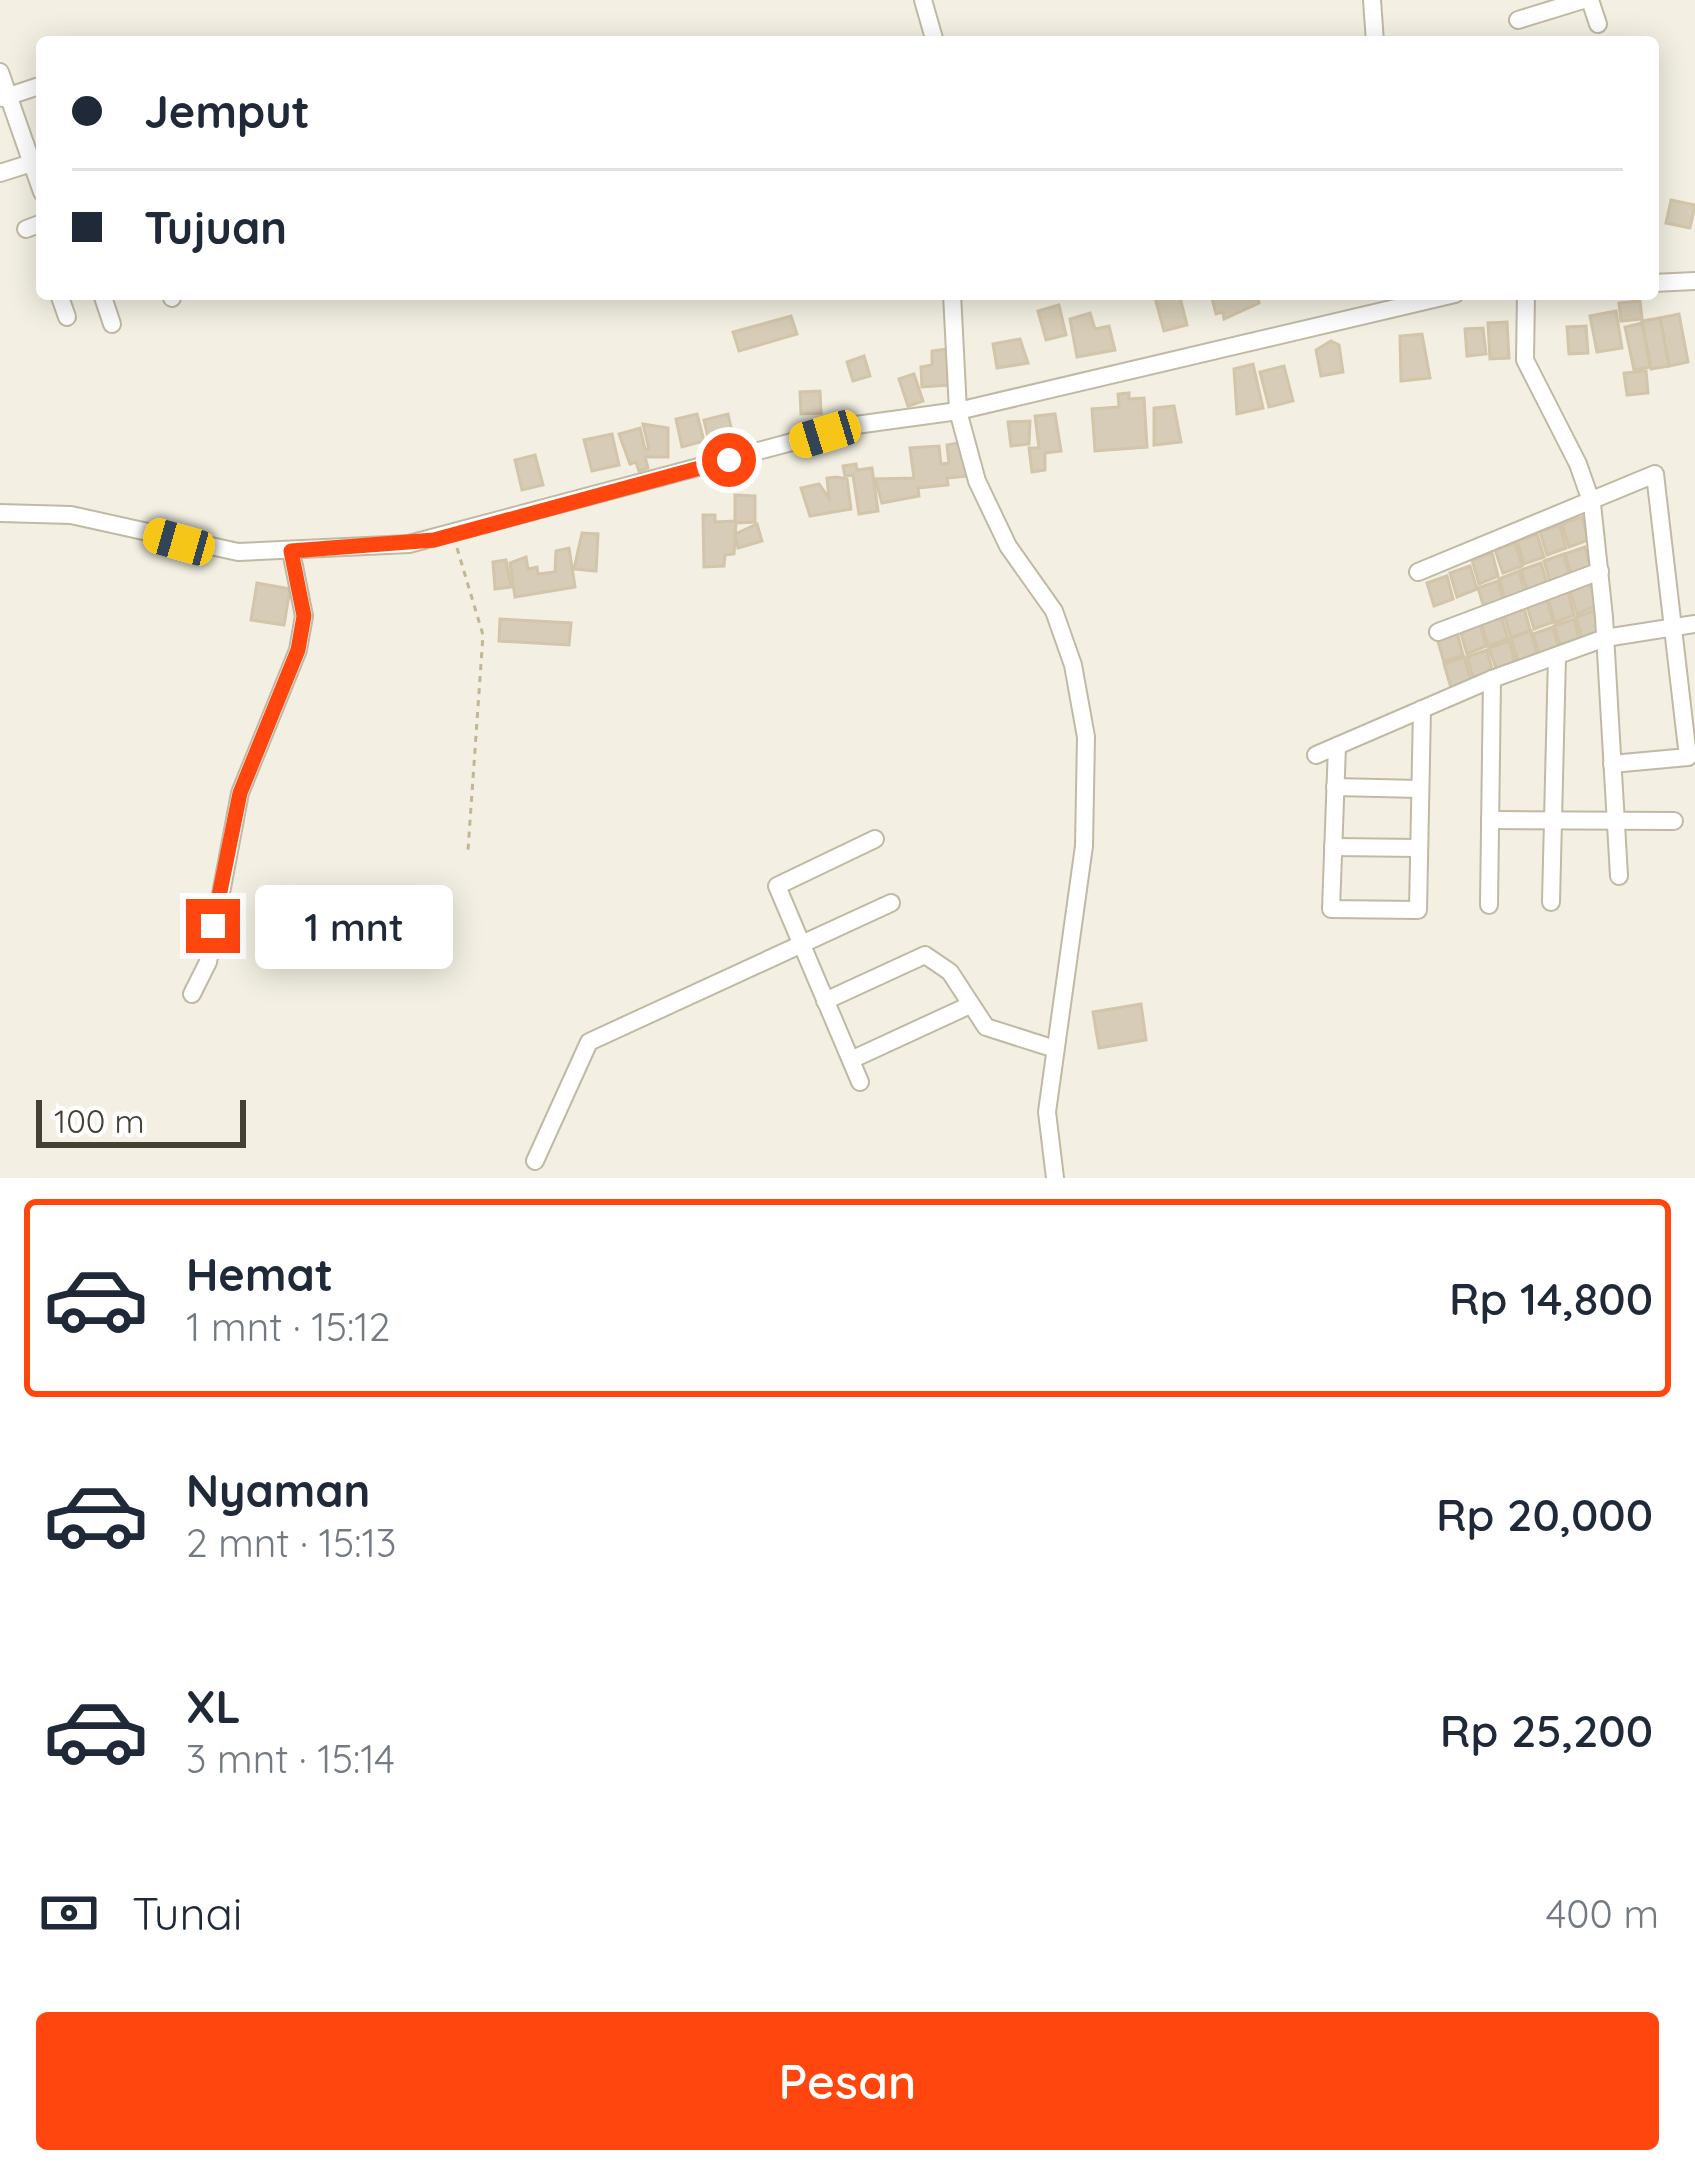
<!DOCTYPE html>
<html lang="id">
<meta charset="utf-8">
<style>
:root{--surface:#fff;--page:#f6f6f7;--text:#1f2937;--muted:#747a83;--line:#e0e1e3;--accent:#ff460e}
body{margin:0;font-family:Quicksand,sans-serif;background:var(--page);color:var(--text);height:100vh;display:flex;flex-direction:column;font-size:45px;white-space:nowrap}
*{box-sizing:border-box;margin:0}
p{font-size:39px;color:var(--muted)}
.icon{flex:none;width:66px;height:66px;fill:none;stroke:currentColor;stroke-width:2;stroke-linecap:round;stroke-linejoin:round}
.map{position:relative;height:1178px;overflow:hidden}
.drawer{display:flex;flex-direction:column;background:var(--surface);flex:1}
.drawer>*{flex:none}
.hud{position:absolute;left:36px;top:36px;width:1623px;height:264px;border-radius:12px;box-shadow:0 6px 30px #0003;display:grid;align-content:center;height:264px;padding:0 36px;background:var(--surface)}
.scale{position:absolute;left:36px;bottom:30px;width:210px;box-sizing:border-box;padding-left:12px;border:6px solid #464032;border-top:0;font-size:33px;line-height:42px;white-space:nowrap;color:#464032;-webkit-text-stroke:9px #fff;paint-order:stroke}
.end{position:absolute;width:54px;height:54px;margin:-27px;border:15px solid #ff460e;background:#fff;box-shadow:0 0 0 6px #fff}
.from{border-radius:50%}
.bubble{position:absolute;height:84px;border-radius:12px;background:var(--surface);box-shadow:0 6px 30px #0003;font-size:39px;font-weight:600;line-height:84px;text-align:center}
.car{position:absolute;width:36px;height:72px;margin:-36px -18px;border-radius:15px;box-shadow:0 0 9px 3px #0007;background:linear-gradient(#f5c518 24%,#345 0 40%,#f5c518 0 76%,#345 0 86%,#f5c518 0)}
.hud b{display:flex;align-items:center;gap:42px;height:114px;font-size:45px}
.hud b+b{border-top:3px solid var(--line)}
.hud i{width:30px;height:30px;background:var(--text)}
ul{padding:21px 0 0;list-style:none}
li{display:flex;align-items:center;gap:36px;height:198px;margin:0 24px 18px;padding:0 12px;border:6px solid transparent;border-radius:12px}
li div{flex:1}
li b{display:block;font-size:45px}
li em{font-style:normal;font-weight:600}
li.current{border-color:var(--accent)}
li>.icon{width:108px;height:108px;stroke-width:1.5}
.pay{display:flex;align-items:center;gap:30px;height:132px;padding:0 36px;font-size:45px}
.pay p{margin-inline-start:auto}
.primary-button{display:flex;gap:24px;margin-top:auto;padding:24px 36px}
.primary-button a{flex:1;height:138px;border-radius:12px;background:var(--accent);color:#fff;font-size:48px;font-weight:600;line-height:138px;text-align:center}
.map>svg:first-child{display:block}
.building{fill:#d6ccb7;stroke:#d2c5a9;stroke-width:3}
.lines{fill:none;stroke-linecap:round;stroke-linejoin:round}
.minor-casing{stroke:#c0b9a4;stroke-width:20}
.path{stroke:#c3b694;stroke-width:3;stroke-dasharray:6 6;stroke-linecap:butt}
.minor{stroke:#fff;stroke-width:16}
.route{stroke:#ff460e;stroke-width:15}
</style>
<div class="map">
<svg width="1695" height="1178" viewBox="0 0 1695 1178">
<rect width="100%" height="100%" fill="#f3f0e3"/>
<g class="building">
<path d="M1671 200 1695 205 1690 228 1666 223Z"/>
<path d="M1154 294H1179L1187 325 1164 331Z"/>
<path d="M1211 294H1256L1259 303 1224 319 1223 312 1216 314Z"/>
<path d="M1640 301 1642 319 1621 321 1619 303Z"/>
<path d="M1059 305 1066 335 1046 340 1038 311Z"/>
<path d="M1616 311 1622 348 1597 352 1590 316Z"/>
<path d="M1090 313 1095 329 1109 326 1115 350 1077 357 1070 319Z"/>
<path d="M1679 314 1688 362 1669 366 1660 318Z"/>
<path d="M791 316 797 334 739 351 733 332Z"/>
<path d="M1660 318 1669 366 1651 369 1642 321Z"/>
<path d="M1507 322 1509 358 1490 359 1488 323Z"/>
<path d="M1642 323 1650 367 1634 370 1625 327Z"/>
<path d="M1586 326 1588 353 1569 354 1567 327Z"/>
<path d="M1483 328 1486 354 1467 356 1465 329Z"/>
<path d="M1422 334 1430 378 1401 381 1400 336Z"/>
<path d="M1020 339 1028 363 997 368 993 344Z"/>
<path d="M1331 341 1339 345 1343 372 1321 376 1316 350Z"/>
<path d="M947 349 949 385 922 387 921 367 932 365V351Z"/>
<path d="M864 356 870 376 853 381 847 362Z"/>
<path d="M1253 364 1263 408 1237 414 1234 369Z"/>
<path d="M1284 366 1293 401 1269 407 1260 372Z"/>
<path d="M1646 371 1648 393 1627 395 1624 373Z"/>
<path d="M914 374 923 401 908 406 899 379Z"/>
<path d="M820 391 821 413 801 414 800 392Z"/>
<path d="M1129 393V399L1144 398 1147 447 1095 451 1092 409 1119 407 1118 394Z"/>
<path d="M1174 406 1181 442 1154 445V408Z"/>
<path d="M697 414 704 441 682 447 676 419Z"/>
<path d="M728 414 735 445 711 450 704 420Z"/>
<path d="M1055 414 1061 451 1045 453V470L1032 472 1029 448H1039L1035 416Z"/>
<path d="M1030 421 1029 444 1011 446 1008 422Z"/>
<path d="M643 424 668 428V457H645L648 468 639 471 636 462 630 464 619 434 640 428 645 449H649Z"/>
<path d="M612 434 619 465 592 471 584 440Z"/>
<path d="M958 443 968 447 969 476 947 478 948 485 918 488 919 496 882 503 875 479 914 478 910 448 939 446 941 464 949 463 947 445Z"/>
<path d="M535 455 543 485 522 490 515 460Z"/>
<path d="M856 464 857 470 872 468 878 511 859 514 853 475 845 476 843 466Z"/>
<path d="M837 477 847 479 851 509 810 516 801 488 819 484 829 498 827 478Z"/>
<path d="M735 495 755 496V522L736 523 734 554 725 555 724 566 704 567 703 515H715V522L735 521Z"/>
<path d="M1582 517 1588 540 1569 547 1562 524Z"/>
<path d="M757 524 762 541 738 548 735 534Z"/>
<path d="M1560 525 1566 548 1547 555 1540 532Z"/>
<path d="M582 533 598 534 596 571 574 569Z"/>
<path d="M1537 534 1544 557 1524 564 1517 541Z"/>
<path d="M1515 543 1522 566 1503 573 1495 550Z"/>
<path d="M1585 547 1591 570 1572 577 1565 554Z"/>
<path d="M569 548 575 587 515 597 510 563 526 557 528 569 537 567 538 574 555 572 556 551Z"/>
<path d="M1492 553 1498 576 1479 584 1472 560Z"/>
<path d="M1564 554 1570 577 1551 585 1544 561Z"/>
<path d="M506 560 511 587 495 589 493 562Z"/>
<path d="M1541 563 1548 586 1528 593 1521 570Z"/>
<path d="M1470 566 1477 589 1457 597 1450 573Z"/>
<path d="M1519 571 1525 594 1506 602 1499 579Z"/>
<path d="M1447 576 1453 599 1434 606 1427 583Z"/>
<path d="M1498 581 1504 604 1485 611 1478 588Z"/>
<path d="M257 583 290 589 284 625 251 620Z"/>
<path d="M1590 583 1596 606 1577 614 1570 590Z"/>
<path d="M1568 592 1574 615 1555 623 1548 599Z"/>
<path d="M1547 599 1553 622 1534 629 1527 606Z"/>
<path d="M1524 608 1530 630 1511 638 1504 614Z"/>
<path d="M1596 610 1602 633 1583 641 1576 617Z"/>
<path d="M1501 615 1508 639 1488 646 1481 623Z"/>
<path d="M500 619 571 623 569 645 499 641Z"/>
<path d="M1574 619 1580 642 1561 649 1554 626Z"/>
<path d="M1480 623 1486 646 1467 654 1460 630Z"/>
<path d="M1553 627 1559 650 1540 657 1533 634Z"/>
<path d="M1531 631 1537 654 1518 662 1511 638Z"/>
<path d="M1457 632 1463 655 1444 662 1437 638Z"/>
<path d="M1509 641 1516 664 1497 671 1489 648Z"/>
<path d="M1487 650 1493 673 1474 681 1467 657Z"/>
<path d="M1464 657 1471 680 1451 688 1444 664Z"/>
<path d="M1141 1004 1146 1040 1099 1048 1093 1012Z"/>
</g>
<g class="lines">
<defs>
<g id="minor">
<path d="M923 0 935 42"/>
<path d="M1372 0 1375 42"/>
<path d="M1590 0 1598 24"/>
<path d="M1518 20 1583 0"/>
<path d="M0 72 42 192"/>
<path d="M3 98 42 85"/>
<path d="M0 173 41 160"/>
<path d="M26 229 42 223"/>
<path d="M1653 283 1695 281"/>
<path d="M59 294 67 317"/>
<path d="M102 294 112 324"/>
<path d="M171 294 172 298"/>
<path d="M952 294 958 411 977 481 1008 546 1054 611 1073 665 1086 737 1084 846 1047 1112 1055 1178"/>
<path d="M1526 294 1525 360 1578 464 1592 504 1604 617 1619 876"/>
<path d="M0 513 71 515 238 552 409 544 856 425 958 411 1455 294"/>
<path d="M1418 572 1655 474 1688 757 1612 764"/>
<path d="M1438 632 1600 571"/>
<path d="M1337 746 1331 909 1418 910 1422 709"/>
<path d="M1316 755 1492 679 1605 638 1695 624"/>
<path d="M1335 787 1420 789"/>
<path d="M1490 820 1674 821"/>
<path d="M1333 847 1419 848"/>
<path d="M1551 902 1557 656"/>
<path d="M1489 905 1492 679"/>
<path d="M192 994 208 962 240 793 298 650 304 616 291 551"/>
<path d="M825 1001 925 955 950 972 986 1027 1055 1049"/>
<path d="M853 1059 970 1005"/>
<path d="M860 1082 777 886 875 839"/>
<path d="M535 1161 589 1042 891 903"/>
</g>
</defs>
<use href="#minor" class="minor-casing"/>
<path class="path" d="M457 548 483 635 468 850"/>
<use href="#minor" class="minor"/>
</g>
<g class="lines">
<path class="route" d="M213 926 240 793 298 650 304 616 291 551 434 540 729 460"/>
</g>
</svg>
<div class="scale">100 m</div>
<i class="end from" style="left:729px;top:460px"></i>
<i class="end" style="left:213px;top:926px"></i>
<div class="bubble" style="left:255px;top:885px;width:198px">1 mnt</div>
<i class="car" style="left:825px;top:434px;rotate:253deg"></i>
<i class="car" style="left:179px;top:542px;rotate:286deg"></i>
<div class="hud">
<b><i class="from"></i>Jemput</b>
<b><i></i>Tujuan</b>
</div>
</div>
<section class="drawer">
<ul>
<li class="current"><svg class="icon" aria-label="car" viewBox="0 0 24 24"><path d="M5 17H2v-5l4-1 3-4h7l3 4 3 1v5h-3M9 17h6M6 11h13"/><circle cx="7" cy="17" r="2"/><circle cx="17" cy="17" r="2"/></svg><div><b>Hemat</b><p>1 mnt · 15:12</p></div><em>Rp 14,800</em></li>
<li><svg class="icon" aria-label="car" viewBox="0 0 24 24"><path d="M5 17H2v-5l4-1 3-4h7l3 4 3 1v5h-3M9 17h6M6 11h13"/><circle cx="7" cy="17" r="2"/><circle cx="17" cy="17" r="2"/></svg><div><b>Nyaman</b><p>2 mnt · 15:13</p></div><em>Rp 20,000</em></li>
<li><svg class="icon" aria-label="car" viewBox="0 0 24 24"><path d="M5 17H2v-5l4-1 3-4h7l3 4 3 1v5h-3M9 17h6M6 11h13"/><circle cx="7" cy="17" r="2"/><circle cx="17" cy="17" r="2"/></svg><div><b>XL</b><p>3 mnt · 15:14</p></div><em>Rp 25,200</em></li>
</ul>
<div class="pay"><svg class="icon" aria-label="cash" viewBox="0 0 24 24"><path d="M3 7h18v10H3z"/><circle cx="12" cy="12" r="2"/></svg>Tunai<p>400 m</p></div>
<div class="primary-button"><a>Pesan</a></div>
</section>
